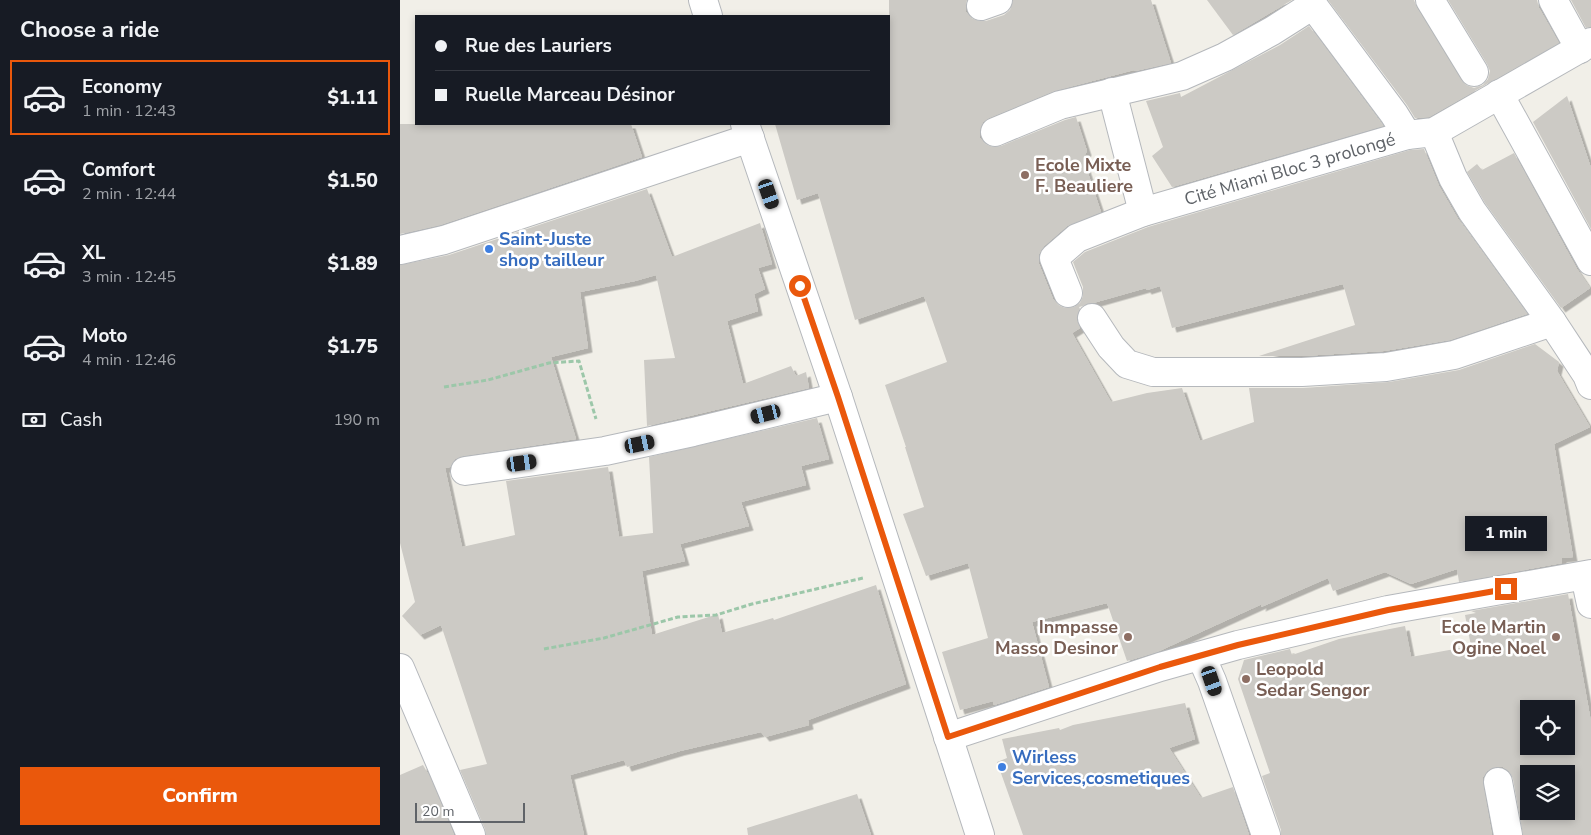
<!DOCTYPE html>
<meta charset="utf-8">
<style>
:root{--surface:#171b24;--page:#20242c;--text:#f1f3f6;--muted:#9ea1a6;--line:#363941;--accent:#ea580c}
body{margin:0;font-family:"Nunito Sans",sans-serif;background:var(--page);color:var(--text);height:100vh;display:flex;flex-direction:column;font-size:19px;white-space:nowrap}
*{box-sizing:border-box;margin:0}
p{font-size:16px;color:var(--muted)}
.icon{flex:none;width:28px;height:28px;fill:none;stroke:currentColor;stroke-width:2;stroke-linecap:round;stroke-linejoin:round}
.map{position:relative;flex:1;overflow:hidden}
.sheet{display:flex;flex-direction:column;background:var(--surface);width:400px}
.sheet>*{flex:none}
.banner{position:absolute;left:15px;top:15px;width:475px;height:110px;border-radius:0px;box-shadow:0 2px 8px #0003;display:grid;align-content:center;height:110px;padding:0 20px;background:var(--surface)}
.controls{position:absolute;left:1120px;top:700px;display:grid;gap:10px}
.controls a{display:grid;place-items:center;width:55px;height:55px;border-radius:0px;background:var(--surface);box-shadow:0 2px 8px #0003;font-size:25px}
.scale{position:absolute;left:15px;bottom:12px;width:110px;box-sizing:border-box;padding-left:5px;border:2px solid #5f6368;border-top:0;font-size:14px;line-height:18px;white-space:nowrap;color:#5f6368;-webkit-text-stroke:4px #fff;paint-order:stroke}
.end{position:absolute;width:22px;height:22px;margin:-11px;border:6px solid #ea580c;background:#fff;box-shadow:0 0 0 2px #fff}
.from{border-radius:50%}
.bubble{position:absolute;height:35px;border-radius:0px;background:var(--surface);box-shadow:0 2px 8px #0003;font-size:16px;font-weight:800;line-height:35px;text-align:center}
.car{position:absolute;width:15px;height:30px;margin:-15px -8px;border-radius:6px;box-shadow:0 0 4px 1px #0007;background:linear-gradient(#222 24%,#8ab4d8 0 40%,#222 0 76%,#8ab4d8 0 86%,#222 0)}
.banner b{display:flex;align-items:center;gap:18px;height:48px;font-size:19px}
.banner b+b{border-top:1px solid var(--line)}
.banner i{width:12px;height:12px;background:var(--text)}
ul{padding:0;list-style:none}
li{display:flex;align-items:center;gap:15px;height:75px;margin:0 10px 8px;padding:0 10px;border:2px solid transparent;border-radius:0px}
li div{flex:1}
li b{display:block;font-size:19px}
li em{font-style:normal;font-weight:800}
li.on{border-color:var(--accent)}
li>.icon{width:45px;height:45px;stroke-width:1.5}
h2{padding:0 20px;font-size:22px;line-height:60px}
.pay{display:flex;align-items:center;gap:12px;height:55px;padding:0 20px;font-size:19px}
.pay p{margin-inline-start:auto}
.action{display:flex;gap:10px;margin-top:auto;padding:10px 20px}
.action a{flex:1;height:58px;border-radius:0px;background:var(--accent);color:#fff;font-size:20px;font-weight:800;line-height:58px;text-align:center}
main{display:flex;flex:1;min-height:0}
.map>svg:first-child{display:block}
.building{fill:#cccac5;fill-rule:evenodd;filter:url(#shadow)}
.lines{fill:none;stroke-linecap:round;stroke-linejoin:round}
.minor-casing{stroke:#b5b8bc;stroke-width:30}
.path{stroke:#9cc7a9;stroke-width:3;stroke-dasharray:5 2.5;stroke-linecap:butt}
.minor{stroke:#fff;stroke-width:28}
.route{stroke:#ea580c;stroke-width:6}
.education-dot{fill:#8d6e63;stroke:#fff;stroke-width:2}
.shop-dot{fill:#3f7fe0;stroke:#fff;stroke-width:2}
.labels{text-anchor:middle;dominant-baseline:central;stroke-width:5;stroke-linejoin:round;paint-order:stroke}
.education-label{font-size:18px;font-weight:bold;fill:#785e54;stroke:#fff;text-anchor:start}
.street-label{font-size:18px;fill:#5f6368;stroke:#fff}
.shop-label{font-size:18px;font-weight:bold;fill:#366cbe;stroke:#fff;text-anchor:start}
</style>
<main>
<section class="sheet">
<h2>Choose a ride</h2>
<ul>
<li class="on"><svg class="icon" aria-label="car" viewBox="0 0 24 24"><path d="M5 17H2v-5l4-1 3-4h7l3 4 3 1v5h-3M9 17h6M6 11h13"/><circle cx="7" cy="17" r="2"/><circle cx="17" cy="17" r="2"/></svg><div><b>Economy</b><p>1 min · 12:43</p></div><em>$1.11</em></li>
<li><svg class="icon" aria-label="car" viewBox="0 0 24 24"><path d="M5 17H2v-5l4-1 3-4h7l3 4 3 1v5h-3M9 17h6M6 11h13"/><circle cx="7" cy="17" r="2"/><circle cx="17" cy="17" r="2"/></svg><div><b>Comfort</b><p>2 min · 12:44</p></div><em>$1.50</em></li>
<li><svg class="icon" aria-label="car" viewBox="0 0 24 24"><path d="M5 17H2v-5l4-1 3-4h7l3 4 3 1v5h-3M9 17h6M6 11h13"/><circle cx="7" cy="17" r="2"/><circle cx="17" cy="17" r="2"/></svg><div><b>XL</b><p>3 min · 12:45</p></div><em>$1.89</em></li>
<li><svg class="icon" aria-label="car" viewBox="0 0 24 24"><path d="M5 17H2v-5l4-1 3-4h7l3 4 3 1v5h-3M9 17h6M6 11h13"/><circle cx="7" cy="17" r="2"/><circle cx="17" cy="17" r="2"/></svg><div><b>Moto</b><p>4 min · 12:46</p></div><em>$1.75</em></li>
</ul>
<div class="pay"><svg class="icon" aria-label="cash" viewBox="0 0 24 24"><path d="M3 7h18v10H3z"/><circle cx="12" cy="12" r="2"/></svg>Cash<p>190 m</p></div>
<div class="action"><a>Confirm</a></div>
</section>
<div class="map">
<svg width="1191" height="835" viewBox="0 0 1191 835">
<defs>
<filter id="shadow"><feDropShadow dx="4.5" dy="4.5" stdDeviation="0" flood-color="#0004"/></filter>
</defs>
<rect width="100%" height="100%" fill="#f1efe8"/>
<g class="building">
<path d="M489 0H567L566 4V12L571 18 579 21H586L604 15 610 10 613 0H751L771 63 735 71 734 70 654 91 589 118 583 122 580 130V138L585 144 593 147 601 146 665 120 676 117 687 151 683 158 701 212 667 226 644 246 639 254V264L653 299 658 305 665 308 674 307 680 303 683 296V287L673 262 685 252 748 227 1010 150 1024 149 1039 186 1058 219 1127 314 1050 340 984 351 902 356H859L955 325 943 284 772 328 760 286 747 290 746 288 679 307 680 309 676 318 680 328 672 333 711 402 747 393 782 388 800 441 854 422 849 388H903L989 382 1059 370 1135 344 1159 362 1157 371 1190 427 1154 444 1173 557 1162 558V563L1059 582 1057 569 1011 584 985 572 933 591 928 578 861 607 862 604 757 652 727 661 707 603 632 622 649 687 594 705 593 701 560 710 542 652 588 638 568 563 526 576 503 514 524 507 505 447H506L485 385 547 362 524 296 455 320 418 193 397 200 375 124H489Z"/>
<path d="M807 0H892L833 35Z"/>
<path d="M928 0H1014L1017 8 1061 80 1066 85 1074 88 1083 85 1088 79 1090 71 1087 64 1048 0H1137L1139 8 1159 43 1029 117 1015 118 1007 105Z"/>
<path d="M1171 0H1191V26L1186 28Z"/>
<path d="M909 26 983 126 772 187 752 156 763 147 746 101 780 93 781 97 880 45Z"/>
<path d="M1167 96 1191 168V229L1133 122Z"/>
<path d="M0 124H231L242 157 40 225 0 234Z"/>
<path d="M1114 153 1177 269 1190 288 1161 308 1085 203 1067 172 1077 164 1082 170Z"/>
<path d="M247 189 272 257 360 223 372 264 358 268 365 289 354 294 358 311 327 321 343 384 391 366 396 376 406 372 409 388 247 426 244 360 275 358 256 275 235 281 180 292 188 348 151 357 176 439 63 456 55 459 50 467 45 468 62 547 115 535 106 481 208 467 219 537 253 533 249 457 417 418 429 459 401 466 406 485 341 502 349 526 280 544 285 561 242 571 252 635 318 614 322 633 373 618 374 620 476 585 506 684 408 720 409 725 365 737 361 732 280 751 227 767 224 760 170 775 184 835H86L85 829 60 770 87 764 41 625 20 635 2 616 15 602 0 543V265L49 255Z"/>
<path d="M1168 594 1191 722V835H1123L1113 779 1109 771 1103 767H1096L1087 771 1083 777V784L1092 835H881V830L862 776 870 773 838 679 844 660 890 649 892 655 939 639 1005 626 1011 657 1071 646 1065 615 1076 613 1071 611ZM1129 709H1166V746H1129ZM1129 774H1166V811H1129Z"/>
<path d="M785 703 795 739 769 748 801 798 833 787 849 835H623L597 762 607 758 602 739 659 728 660 730 673 725Z"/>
<path d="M23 765 30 777 54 835H0V775Z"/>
<path d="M457 794 471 835H348L347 828Z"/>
</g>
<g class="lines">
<defs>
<g id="minor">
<path d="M303 0 308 16"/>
<path d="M909 0 994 114 1007 135"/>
<path d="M1030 0 1074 72"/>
<path d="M1153 0 1180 49"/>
<path d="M581 6 598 0"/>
<path d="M712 92 743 212"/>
<path d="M1099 94 1191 261"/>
<path d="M345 124 438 397 580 835"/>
<path d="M595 132 660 105 782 76 825 57 872 31 913 5"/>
<path d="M1034 132 1053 178 1072 211 1152 322 1187 375 1191 385"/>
<path d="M0 250 44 240 350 138"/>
<path id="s1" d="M668 293 654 258 677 238 743 212 1007 135 1034 132 1191 42"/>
<path d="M692 318 711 347 727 364 753 372H902L986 367 1054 355 1152 322"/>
<path d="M65 471 205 451 293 432 438 397"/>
<path d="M1185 576 1191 604"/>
<path d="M801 656 812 681 866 835"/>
<path d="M0 668 71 835"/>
<path d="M548 737 760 667 838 645 988 610 1191 574"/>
<path d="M1098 782 1108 835"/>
</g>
</defs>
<use href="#minor" class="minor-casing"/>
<g class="path">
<path d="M44 387 88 380 149 363 179 361 196 419"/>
<path d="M144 649 204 638 278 617 316 615 352 604 463 578"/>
</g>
<use href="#minor" class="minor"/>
</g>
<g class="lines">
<path class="route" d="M400 286 438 397 548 737 760 667 838 645 988 610 1106 589"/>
</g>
<g class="education-dot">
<circle cx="625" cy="175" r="5"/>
<circle cx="728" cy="637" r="5"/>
<circle cx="1156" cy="637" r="5"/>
<circle cx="846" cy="679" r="5"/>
</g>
<g class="shop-dot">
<circle cx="89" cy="249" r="5"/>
<circle cx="602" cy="767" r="5"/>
</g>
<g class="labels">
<g class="education-label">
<text x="635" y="165">Ecole Mixte<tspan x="635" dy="21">F. Beauliere</tspan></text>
<text x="718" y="627" text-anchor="end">Inmpasse<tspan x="718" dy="21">Masso Desinor</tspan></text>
<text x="1146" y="627" text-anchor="end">Ecole Martin<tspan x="1146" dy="21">Ogine Noel</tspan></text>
<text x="856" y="669">Leopold<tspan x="856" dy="21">Sedar Sengor</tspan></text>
</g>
<g class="street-label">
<text stroke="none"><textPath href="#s1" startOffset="292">Cité Miami Bloc 3 prolongé</textPath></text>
</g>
<g class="shop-label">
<text x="99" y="239">Saint-Juste<tspan x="99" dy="21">shop tailleur</tspan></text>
<text x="612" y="757">Wirless<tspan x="612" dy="21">Services,cosmetiques</tspan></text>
</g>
</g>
</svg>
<div class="controls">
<a><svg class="icon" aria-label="locate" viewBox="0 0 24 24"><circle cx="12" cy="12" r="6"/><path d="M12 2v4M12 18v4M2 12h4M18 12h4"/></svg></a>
<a><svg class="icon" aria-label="layers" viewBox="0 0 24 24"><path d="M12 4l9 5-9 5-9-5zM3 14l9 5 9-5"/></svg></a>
</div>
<div class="scale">20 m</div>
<i class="end from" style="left:400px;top:286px"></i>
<i class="end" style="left:1106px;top:589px"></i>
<div class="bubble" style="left:1065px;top:516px;width:82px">1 min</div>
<i class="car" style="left:369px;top:194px;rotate:161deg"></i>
<i class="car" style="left:366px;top:414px;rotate:256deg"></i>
<i class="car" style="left:240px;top:444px;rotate:78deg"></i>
<i class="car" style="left:122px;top:463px;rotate:82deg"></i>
<i class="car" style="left:812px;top:681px;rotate:161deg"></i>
<div class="banner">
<b><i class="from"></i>Rue des Lauriers</b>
<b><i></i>Ruelle Marceau Désinor</b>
</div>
</div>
</main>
